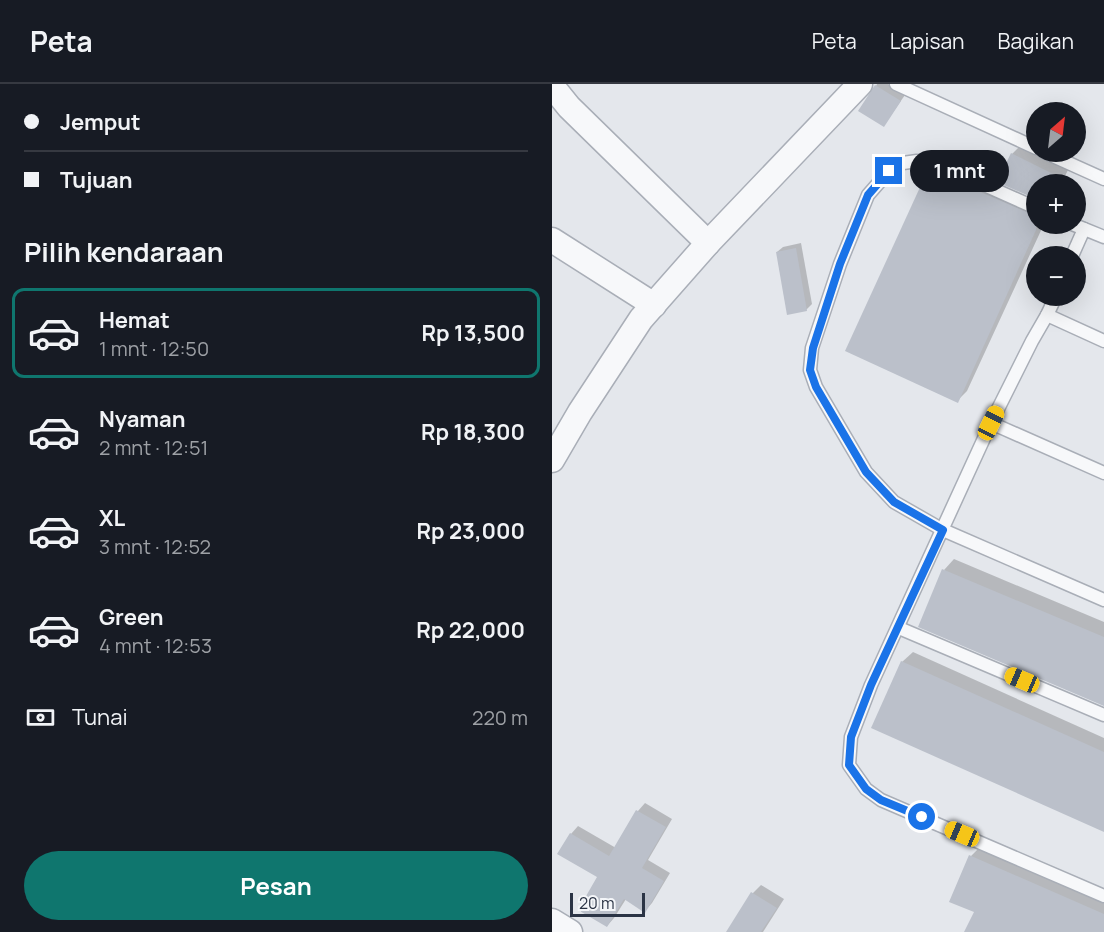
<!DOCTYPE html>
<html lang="id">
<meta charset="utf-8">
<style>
:root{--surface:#171b24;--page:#20242c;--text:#f1f3f6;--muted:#9ea1a6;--line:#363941;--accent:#0f766e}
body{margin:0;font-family:Manrope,sans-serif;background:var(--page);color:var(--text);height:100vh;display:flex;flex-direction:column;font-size:22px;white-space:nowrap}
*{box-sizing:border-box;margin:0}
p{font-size:20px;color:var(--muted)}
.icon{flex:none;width:33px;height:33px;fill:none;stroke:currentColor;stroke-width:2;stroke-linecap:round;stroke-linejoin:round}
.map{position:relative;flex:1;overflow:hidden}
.details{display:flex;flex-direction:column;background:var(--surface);width:552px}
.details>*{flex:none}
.hud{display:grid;align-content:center;height:132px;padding:0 24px;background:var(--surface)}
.needle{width:39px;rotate:28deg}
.fabs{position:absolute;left:474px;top:18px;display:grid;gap:12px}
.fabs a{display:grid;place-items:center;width:60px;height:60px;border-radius:50%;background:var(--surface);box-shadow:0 6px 24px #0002;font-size:30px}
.scale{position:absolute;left:18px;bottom:15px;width:75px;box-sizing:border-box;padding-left:6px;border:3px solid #2b3445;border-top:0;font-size:16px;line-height:21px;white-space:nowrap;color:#2b3445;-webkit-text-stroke:4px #f4f6f9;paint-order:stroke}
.end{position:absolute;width:27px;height:27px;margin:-14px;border:8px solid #1a73e8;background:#fff;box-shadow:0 0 0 3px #fff}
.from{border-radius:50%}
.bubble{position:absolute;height:42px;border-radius:21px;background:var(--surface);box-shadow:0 6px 24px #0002;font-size:20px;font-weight:700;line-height:42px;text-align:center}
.car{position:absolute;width:18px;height:36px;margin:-18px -9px;border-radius:8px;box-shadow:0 0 4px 2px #0007;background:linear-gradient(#f5c518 24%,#345 0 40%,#f5c518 0 76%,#345 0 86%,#f5c518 0)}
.hud b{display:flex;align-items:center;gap:21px;height:57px;font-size:22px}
.hud b+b{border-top:2px solid var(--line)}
.hud i{width:15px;height:15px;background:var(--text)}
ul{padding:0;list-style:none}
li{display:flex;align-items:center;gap:18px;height:90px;margin:0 12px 9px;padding:0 12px;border:3px solid transparent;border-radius:12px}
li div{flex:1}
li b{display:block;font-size:22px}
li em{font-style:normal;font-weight:700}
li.active{border-color:var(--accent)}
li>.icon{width:54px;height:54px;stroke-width:1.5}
h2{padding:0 24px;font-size:27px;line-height:72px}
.pay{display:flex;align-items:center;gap:15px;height:66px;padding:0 24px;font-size:22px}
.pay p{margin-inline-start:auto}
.button{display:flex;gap:12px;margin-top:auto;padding:12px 24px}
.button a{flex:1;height:69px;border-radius:36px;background:var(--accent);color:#fff;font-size:24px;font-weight:700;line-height:69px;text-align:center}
header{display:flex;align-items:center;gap:36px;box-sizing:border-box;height:84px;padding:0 30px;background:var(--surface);border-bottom:2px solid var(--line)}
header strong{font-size:28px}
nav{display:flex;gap:33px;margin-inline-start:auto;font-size:21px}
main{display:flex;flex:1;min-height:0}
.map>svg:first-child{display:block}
.shadow{fill:#0003}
.building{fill:#bbc0ca}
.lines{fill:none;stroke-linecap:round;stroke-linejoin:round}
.lane-casing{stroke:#a9aeb7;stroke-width:15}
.street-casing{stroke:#a9aeb7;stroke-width:27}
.lane{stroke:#f7f8fa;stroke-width:12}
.street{stroke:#f7f8fa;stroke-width:24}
.route{stroke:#1a73e8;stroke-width:8}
</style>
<header>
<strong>Peta</strong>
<nav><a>Peta</a><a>Lapisan</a><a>Bagikan</a></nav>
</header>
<main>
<section class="details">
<div class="hud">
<b><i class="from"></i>Jemput</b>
<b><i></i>Tujuan</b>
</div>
<h2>Pilih kendaraan</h2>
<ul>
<li class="active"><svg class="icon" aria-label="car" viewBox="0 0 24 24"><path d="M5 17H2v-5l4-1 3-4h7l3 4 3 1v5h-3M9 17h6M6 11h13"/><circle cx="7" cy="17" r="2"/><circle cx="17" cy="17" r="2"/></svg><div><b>Hemat</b><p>1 mnt · 12:50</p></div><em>Rp 13,500</em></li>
<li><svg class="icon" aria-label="car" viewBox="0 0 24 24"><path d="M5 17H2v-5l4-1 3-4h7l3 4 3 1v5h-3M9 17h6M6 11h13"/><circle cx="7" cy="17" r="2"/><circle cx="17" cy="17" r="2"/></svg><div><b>Nyaman</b><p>2 mnt · 12:51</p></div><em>Rp 18,300</em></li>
<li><svg class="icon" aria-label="car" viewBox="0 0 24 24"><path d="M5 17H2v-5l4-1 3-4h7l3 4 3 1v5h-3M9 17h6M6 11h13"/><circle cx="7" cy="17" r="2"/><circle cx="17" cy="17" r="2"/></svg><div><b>XL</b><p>3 mnt · 12:52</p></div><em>Rp 23,000</em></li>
<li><svg class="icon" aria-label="car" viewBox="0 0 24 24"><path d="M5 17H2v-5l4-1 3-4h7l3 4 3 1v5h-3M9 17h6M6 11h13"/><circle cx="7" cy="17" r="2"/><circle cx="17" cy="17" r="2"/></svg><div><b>Green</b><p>4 mnt · 12:53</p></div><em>Rp 22,000</em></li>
</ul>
<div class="pay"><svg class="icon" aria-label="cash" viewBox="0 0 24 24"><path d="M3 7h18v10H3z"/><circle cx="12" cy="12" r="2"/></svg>Tunai<p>220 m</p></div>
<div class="button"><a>Pesan</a></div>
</section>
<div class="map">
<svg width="552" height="848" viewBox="0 0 552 848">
<rect width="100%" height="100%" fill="#e4e7ec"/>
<g class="shadow">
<path d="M325 0H336L353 11 332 41 324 2Z"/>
<path d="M470 60 517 84 509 100H484V114L447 97 460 70Z"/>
<path d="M386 79 484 119V140H492L415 307 405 317 376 89Z"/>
<path d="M249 159 260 220 254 226 225 168 231 163Z"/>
<path d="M402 475 552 538V620L392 486Z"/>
<path d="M361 568 552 654V747L350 578Z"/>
<path d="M93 719 120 735 96 776 118 789 100 819 93 827 74 815 62 834 55 842 47 793 19 750 26 742 64 764 86 727Z"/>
<path d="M428 763 552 817V848H413L424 828 419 772Z"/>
<path d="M209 801 232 815 211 848H176L201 809Z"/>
</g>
<g class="building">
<path d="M323 1 349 17 332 43 306 27Z"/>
<path d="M459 69 521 100H484V115L445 98Z"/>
<path d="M375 88 407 99 484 132V146L406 319 293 267Z"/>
<path d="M244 164 255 227 235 231 224 168Z"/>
<path d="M390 485 552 553V622L366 543Z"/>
<path d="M349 577 552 668V748L319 644Z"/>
<path d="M84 726 114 743 90 784 112 797 93 829 72 815 55 843 26 826 45 793 5 770 18 749 57 772Z"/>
<path d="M417 771 552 830V848H412L422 828 397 818Z"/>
<path d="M199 808 225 824 209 848H174Z"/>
</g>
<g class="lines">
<defs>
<g id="lane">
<path d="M344 0 484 64"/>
<path d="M492 68 552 95"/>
<path d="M484 124 410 91 378 80 365 77 351 79 337 87 316 111 288 180 260 264 258 286 264 303 314 388 342 418 391 446 552 516"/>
<path d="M520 140 552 153"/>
<path d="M520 172 532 145"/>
<path d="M504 212 495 231 480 257 439 339 319 601 299 653 297 681 314 705 329 716 552 812"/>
<path d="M495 231 552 257"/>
<path d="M439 339 552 389"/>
<path d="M347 544 552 631"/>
</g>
<g id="street">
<path d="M0 2 17 23 156 159"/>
<path d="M0 156 102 221"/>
<path d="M0 376 28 328 89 235 156 159 308 0"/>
<path d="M0 837 18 848"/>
</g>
</defs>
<use href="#lane" class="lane-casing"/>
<use href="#street" class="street-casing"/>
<use href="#lane" class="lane"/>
<use href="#street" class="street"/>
</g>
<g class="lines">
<path class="route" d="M337 87 316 111 288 180 261 264 258 286 264 303 314 388 342 418 391 446 319 601 299 653 297 681 314 705 329 716 370 733"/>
</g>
</svg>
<div class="fabs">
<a><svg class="needle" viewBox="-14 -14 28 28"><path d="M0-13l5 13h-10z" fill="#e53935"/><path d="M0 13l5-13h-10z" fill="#9ea1a6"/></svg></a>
<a>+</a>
<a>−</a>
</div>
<div class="scale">20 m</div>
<i class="end from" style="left:370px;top:733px"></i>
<i class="end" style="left:337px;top:87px"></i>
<div class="bubble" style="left:358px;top:66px;width:99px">1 mnt</div>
<i class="car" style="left:439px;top:339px;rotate:26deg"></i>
<i class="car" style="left:470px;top:596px;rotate:293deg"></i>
<i class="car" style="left:410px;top:750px;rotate:293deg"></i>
</div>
</main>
